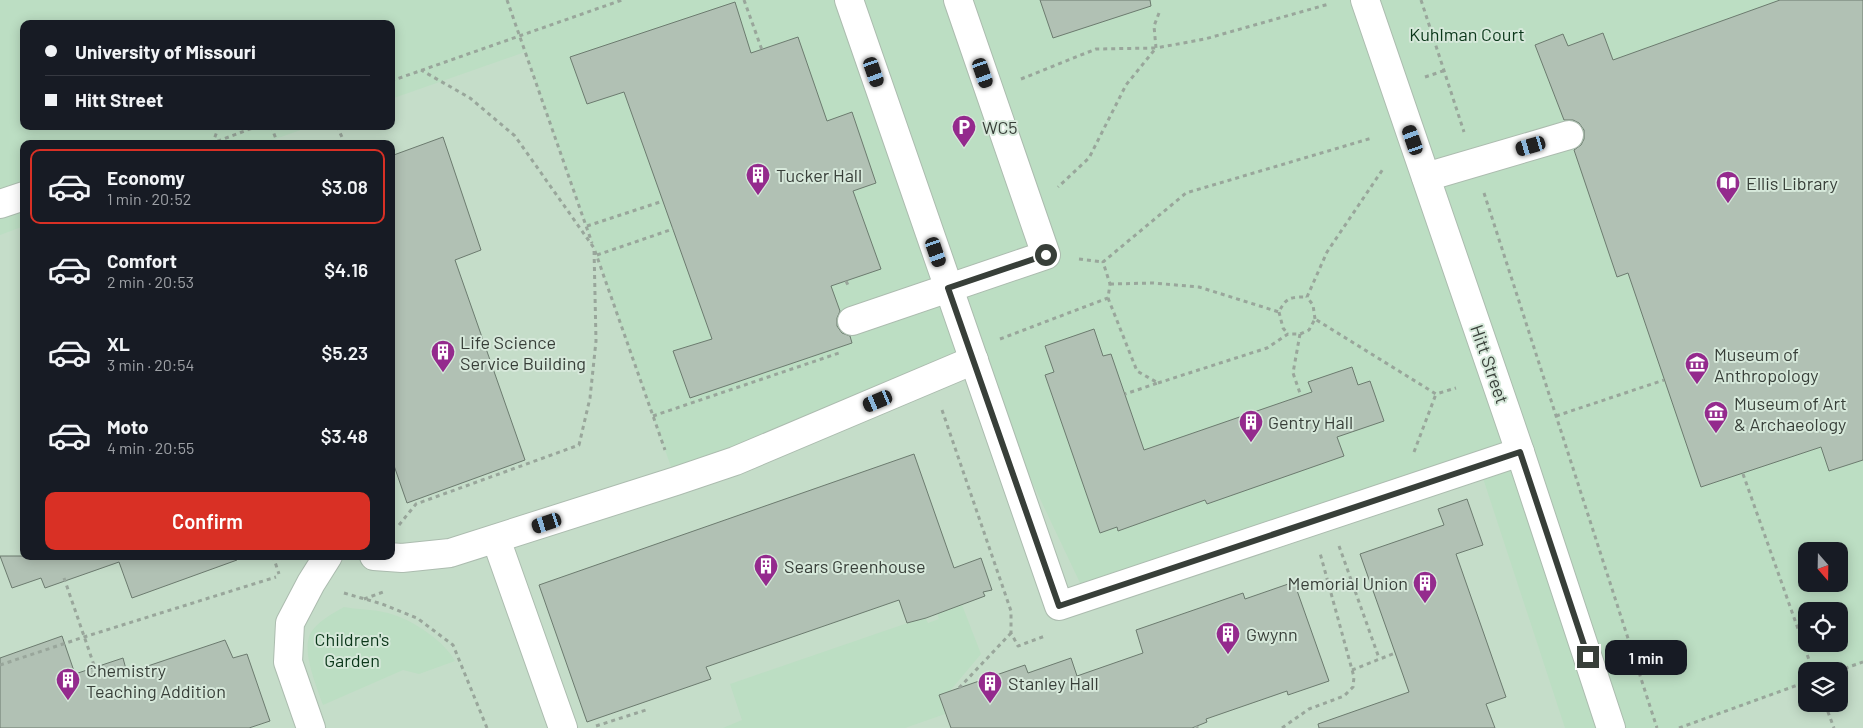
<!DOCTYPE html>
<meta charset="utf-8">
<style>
:root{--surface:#171b24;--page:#242831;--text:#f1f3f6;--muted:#9ea1a6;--line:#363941;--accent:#d93025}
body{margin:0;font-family:Barlow,sans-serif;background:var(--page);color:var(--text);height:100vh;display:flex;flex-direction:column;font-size:19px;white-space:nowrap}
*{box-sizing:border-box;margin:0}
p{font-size:16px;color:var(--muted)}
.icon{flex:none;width:28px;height:28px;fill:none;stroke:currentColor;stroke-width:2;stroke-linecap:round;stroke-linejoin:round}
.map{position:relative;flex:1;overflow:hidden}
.drawer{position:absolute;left:20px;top:140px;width:375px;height:420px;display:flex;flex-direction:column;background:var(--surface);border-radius:10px;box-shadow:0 2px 12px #0003}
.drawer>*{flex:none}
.hud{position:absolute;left:20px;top:20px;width:375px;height:110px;border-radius:10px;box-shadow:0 2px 12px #0003;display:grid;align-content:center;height:110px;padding:0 25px;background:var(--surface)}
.needle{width:32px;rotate:160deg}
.controls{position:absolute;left:1798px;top:542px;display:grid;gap:10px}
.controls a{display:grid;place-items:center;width:50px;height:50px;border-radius:10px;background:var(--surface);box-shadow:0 2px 12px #0003;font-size:25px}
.end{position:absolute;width:22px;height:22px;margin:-11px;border:6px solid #383f39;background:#fff;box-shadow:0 0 0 2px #fff}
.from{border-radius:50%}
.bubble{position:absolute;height:35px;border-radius:10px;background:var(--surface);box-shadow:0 2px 12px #0003;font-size:16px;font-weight:600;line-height:35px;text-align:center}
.car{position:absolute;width:15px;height:30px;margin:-15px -8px;border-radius:6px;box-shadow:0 0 4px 1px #0007;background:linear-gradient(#222 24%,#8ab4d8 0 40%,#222 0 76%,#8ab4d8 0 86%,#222 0)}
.hud b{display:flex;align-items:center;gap:18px;height:48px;font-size:19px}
.hud b+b{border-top:1px solid var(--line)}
.hud i{width:12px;height:12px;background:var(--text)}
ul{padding:9px 0 0;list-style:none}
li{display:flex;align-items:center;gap:15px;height:75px;margin:0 10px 8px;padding:0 15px;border:2px solid transparent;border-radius:10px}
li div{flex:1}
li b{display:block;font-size:19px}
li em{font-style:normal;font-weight:600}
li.current{border-color:var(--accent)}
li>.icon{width:45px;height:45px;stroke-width:1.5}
.primary-button{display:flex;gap:10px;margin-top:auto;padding:10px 25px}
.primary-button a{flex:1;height:58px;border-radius:10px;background:var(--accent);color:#fff;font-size:20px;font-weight:600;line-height:58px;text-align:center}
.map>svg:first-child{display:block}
.built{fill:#c5ddc9;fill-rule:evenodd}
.green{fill:#bcdec3;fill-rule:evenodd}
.building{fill:#b1c1b4;stroke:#6c7b6f}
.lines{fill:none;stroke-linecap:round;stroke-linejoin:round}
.minor-casing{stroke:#acbcaf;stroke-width:30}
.path{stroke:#99a69b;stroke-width:3;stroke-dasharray:4 4;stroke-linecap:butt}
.minor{stroke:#fff;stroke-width:28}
.route{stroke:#383f39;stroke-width:6}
.labels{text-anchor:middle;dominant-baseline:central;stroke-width:4;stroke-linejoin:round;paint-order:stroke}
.park-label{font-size:18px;fill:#0b371a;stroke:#d6e8da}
.poi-label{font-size:18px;fill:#383f39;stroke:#d6e8da;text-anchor:start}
.street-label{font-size:18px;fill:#383f39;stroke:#d6e8da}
</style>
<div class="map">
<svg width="1863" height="728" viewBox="0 0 1863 728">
<rect width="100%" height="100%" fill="#d6e8da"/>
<path class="built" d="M0 0H1863V728H0ZM24 24H391V126H24ZM24 144H391V556H24ZM1806 551H1839V584H1806ZM1806 611H1839V644H1806ZM1806 671H1839V704H1806Z"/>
<g class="green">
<path d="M0 0H1863V663L1839 672 1806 671V683L1683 728H1565L1479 466 1082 587 974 360 676 481 525 52 391 99V24H24V126H312L261 144H24V226L0 235ZM1806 551H1839V584H1806ZM1806 611H1839V644H1806Z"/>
<path d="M962 605 981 654 949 692 939 695 945 714 905 728H723L742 720 730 684 925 617 928 623 939 619 937 613Z"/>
<path d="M344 607C360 610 379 609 394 615 414 621 445 642 455 661L419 674 403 670 323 705C317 688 303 654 309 637 313 624 333 613 344 607Z"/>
</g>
<g class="building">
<path d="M1040 0H1150L1151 6 1053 38Z"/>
<path d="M1780 0H1863V460L1829 471 1821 447 1701 487 1628 273 1617 277 1574 150 1581 145 1584 139V130L1579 123 1573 120H1564L1535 45 1563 34 1568 46 1603 33 1613 60Z"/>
<path d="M735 2 751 53 798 37 827 121 852 112 876 183 853 191 881 269 831 286 840 311 837 318V326L842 333 850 336 852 343 690 398 673 351 712 339 624 92 587 104 570 57Z"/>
<path d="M443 137 481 250 455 260 525 460 407 503 391 457V156Z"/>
<path d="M1094 329 1103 356 1111 354 1144 450 1312 392 1308 382 1352 367 1358 385 1370 381 1384 421 1337 437 1344 456 1207 504 1205 500 1118 531 1117 527 1100 533 1045 375 1054 372 1045 346Z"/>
<path d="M914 454 954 568 981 558 992 590 983 592 985 596 926 618 907 623 899 600 706 667 711 679 587 722 539 585Z"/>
<path d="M1467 499 1483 545 1456 554 1506 697 1486 704 1495 728H1319L1318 724 1409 692 1360 554 1444 525 1438 509Z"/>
<path d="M0 556H236L237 560 132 598 119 562 45 588 41 578 12 588Z"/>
<path d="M1294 582 1329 681 1288 695 1287 691 1206 719 1207 722 1192 728H951L939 695 1025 665 1028 673 1071 658 1077 676 1143 653 1136 630 1243 593 1245 599Z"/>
<path d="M62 636 75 674 123 658 127 673 225 640 233 658 247 654 270 721 249 728H0V658Z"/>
</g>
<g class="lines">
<defs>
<g id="minor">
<path d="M849 0 1059 606 1520 452"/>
<path d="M1365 0 1520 452 1611 728"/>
<path d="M1426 177 1569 135"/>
<path d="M0 204 24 196"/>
<path d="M852 321 1046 255 958 0"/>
<path d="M496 539 563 728"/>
<path d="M374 556 402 558 450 553 676 481 735 461 974 360"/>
<path d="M311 728 288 662 290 623 311 583 328 556"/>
</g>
</defs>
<use href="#minor" class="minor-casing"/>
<g class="path">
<path d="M507 0 592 243"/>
<path d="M744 0 762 50"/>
<path d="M1421 0 1464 132"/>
<path d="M1159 13 1154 26 1156 48 1205 39 1329 4"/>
<path d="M1425 77 1443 71"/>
<path d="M1021 79 1096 49 1156 48 1126 85 1089 158 1058 187"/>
<path d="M391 81 622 0"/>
<path d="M271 126 278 144"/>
<path d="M337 126 345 144"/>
<path d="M210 144 258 126"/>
<path d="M215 144 213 142 219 126"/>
<path d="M1484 193 1657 728"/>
<path d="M587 226 663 201"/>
<path d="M595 251 665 450"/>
<path d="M597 255 673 229"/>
<path d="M1079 259 1103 262"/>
<path d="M846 281 849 287"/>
<path d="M1110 284 1153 283 1199 287 1279 312C1286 297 1291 297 1307 297"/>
<path d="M1108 298 1137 371 1158 383 1125 394"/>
<path d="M1279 312 1283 328 1288 334"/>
<path d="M1315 319 1313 305 1307 297 1327 252 1383 169"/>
<path d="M1300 334 1293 373 1301 396"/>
<path d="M1000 339 1108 298 1110 284 1103 262 1186 193 1372 138"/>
<path d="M1158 383 1267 348 1288 334H1300L1309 330 1315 319 1436 394 1456 388"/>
<path d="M942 410 1011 611V633L1018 646 1045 636"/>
<path d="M653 416 842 352"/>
<path d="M1556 416 1664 380"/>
<path d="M1414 452 1436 394"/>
<path d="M1743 474 1813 671"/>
<path d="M399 525 416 504 579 445 590 398 596 341 594 248 515 136 470 98 421 70"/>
<path d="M1339 546 1379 658"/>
<path d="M273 556 279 574"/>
<path d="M64 578 95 668"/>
<path d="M344 593 382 604 417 618 453 645 487 728"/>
<path d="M364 599 386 591"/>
<path d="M0 665 84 637 276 577"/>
<path d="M1352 670 1395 653"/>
<path d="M1837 671 1863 662"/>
<path d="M959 688 1011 633"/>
<path d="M1825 704 1834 728"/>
<path d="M596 726 649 709"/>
<path d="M1197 726V728"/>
<path d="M1282 728 1309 709 1344 696 1353 687 1354 677 1320 553"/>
<path d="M1679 728 1806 682"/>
</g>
<use href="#minor" class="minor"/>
</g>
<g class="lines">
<path class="route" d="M1046 255 948 288 1059 606 1520 452 1588 657"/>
</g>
<defs>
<symbol id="parking-pin" viewBox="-11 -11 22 30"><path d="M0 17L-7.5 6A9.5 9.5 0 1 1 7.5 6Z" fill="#942a8d" stroke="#d6e8da"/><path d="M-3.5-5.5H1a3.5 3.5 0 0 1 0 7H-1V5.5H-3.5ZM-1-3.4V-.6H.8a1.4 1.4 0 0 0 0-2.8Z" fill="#fff"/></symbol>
<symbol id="building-pin" viewBox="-11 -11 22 30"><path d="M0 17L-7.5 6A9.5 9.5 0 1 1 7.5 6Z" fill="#942a8d" stroke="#d6e8da"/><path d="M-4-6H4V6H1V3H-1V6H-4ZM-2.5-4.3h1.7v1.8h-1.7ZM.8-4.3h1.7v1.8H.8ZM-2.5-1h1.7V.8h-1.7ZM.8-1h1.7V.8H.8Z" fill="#fff"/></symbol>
<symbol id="library-pin" viewBox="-11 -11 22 30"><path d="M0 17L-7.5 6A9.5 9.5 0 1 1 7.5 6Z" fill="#942a8d" stroke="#d6e8da"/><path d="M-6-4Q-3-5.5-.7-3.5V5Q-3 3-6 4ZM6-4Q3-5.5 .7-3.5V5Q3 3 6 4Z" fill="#fff"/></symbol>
<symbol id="museum-pin" viewBox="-11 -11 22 30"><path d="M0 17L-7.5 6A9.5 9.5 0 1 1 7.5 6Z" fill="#942a8d" stroke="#d6e8da"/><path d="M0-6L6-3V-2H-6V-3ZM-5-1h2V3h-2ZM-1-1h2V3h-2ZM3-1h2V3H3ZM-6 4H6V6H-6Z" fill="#fff"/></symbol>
</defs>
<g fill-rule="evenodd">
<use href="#parking-pin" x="950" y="113" width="28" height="38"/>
<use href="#building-pin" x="744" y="161" width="28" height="38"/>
<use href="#library-pin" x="1714" y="169" width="28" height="38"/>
<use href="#building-pin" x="429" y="338" width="28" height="38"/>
<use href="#museum-pin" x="1683" y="350" width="28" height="38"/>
<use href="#museum-pin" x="1702" y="399" width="28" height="38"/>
<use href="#building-pin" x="1237" y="408" width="28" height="38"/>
<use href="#building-pin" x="752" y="552" width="28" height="38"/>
<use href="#building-pin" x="1411" y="569" width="28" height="38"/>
<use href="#building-pin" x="1214" y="620" width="28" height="38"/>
<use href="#building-pin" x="54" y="666" width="28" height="38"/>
<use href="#building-pin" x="976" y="669" width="28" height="38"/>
</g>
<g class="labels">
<g class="park-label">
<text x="1467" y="34">Kuhlman Court</text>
<text x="352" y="639">Children's<tspan x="352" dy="21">Garden</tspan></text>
</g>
<g class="poi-label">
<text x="982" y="127">WC5</text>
<text x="776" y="175">Tucker Hall</text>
<text x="1746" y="183">Ellis Library</text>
<text x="460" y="342">Life Science<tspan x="460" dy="21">Service Building</tspan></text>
<text x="1714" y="354">Museum of<tspan x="1714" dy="21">Anthropology</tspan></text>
<text x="1734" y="403">Museum of Art<tspan x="1734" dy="21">&amp; Archaeology</tspan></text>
<text x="1268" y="422">Gentry Hall</text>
<text x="784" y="566">Sears Greenhouse</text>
<text x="1408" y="583" text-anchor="end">Memorial Union</text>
<text x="1246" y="634">Gwynn</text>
<text x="86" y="670">Chemistry<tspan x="86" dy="21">Teaching Addition</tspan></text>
<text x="1008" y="683">Stanley Hall</text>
</g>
<g class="street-label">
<text transform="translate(1490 364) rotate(71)">Hitt Street</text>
</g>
</g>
</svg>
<div class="controls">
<a><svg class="needle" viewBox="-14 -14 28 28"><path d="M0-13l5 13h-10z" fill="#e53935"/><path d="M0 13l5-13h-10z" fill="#9ea1a6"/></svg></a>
<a><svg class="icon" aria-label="locate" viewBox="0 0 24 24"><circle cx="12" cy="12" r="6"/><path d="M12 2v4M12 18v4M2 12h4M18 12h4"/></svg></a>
<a><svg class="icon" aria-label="layers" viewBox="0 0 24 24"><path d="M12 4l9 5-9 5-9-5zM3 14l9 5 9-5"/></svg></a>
</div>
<i class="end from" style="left:1046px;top:255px"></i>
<i class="end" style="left:1588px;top:657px"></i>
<div class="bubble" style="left:1605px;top:640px;width:82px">1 min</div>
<i class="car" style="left:874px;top:72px;rotate:161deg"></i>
<i class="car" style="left:983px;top:73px;rotate:161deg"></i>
<i class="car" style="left:1413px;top:140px;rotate:341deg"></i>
<i class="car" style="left:1531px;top:146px;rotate:254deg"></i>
<i class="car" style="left:936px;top:252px;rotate:161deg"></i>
<i class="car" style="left:878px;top:401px;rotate:247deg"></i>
<i class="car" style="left:547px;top:523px;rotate:252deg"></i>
<div class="hud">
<b><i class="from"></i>University of Missouri</b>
<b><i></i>Hitt Street</b>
</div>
<section class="drawer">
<ul>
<li class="current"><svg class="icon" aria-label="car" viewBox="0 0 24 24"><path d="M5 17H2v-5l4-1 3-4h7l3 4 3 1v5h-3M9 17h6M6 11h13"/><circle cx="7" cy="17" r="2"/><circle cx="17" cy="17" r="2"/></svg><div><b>Economy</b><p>1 min · 20:52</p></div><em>$3.08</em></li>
<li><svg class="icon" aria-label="car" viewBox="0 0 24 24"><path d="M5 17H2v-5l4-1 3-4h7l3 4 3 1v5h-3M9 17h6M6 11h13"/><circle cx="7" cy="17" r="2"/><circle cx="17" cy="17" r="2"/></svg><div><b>Comfort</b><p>2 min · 20:53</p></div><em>$4.16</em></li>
<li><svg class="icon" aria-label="car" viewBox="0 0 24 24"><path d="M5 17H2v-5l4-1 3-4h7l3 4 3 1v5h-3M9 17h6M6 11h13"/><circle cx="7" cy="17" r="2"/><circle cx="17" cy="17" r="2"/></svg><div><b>XL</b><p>3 min · 20:54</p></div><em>$5.23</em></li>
<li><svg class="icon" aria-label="car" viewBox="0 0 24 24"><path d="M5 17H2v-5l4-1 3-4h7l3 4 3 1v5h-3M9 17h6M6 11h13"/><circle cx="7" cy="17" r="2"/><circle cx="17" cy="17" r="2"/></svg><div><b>Moto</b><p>4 min · 20:55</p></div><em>$3.48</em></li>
</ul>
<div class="primary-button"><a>Confirm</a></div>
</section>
</div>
